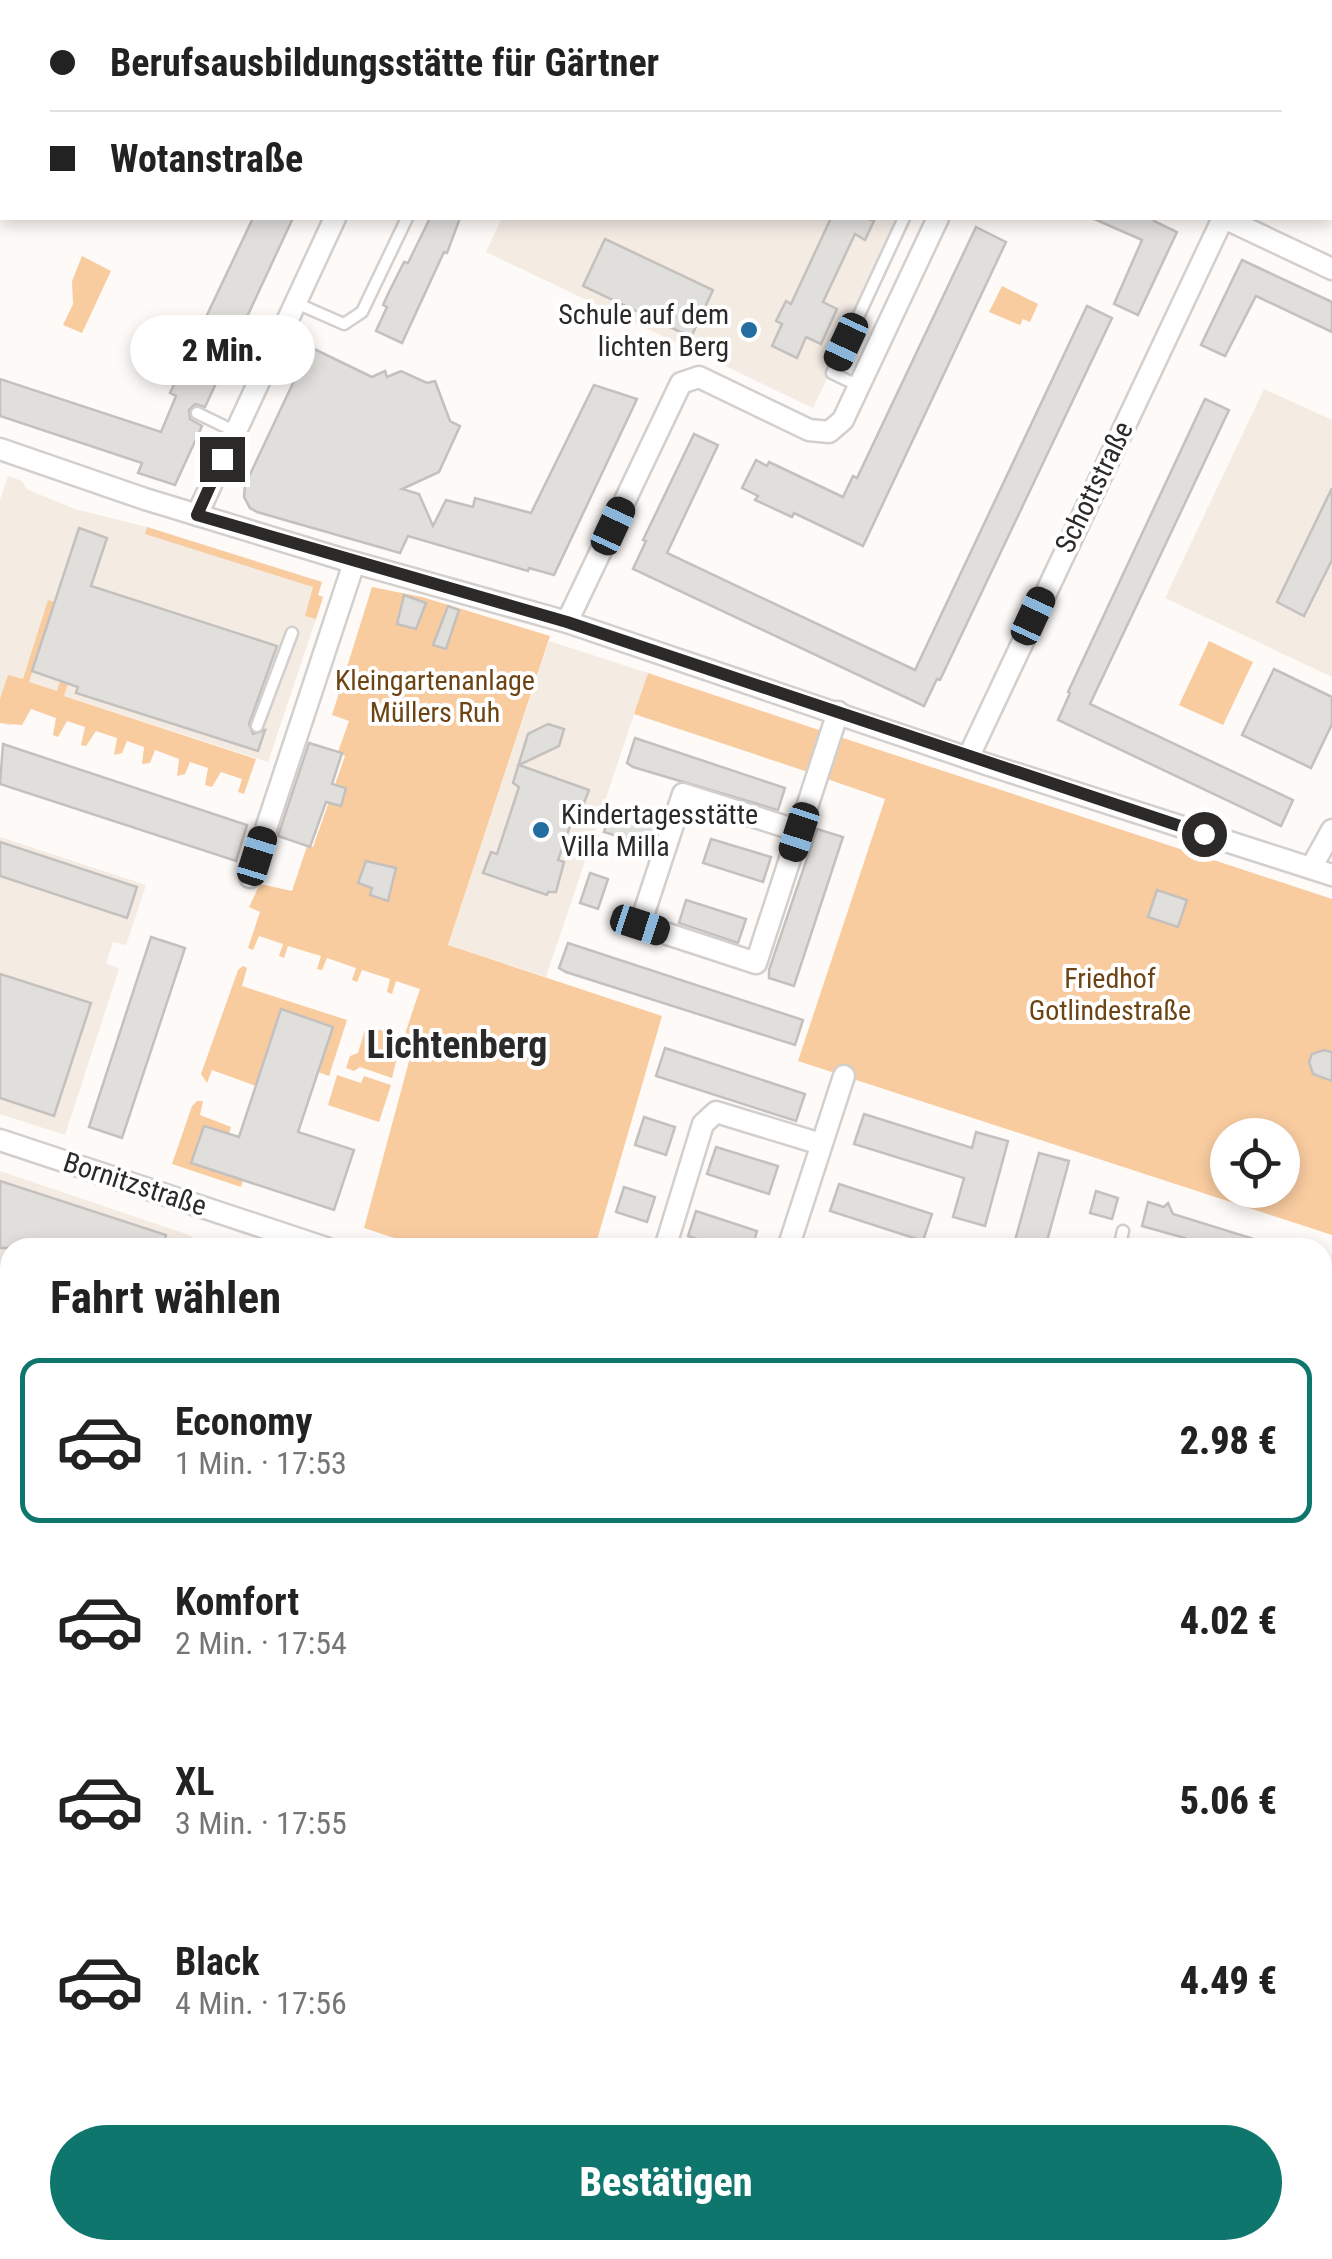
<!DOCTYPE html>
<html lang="de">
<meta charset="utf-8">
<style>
:root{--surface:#fff;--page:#f6f6f6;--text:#222;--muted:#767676;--line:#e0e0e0;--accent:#0f766e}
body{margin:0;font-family:"Roboto Condensed",sans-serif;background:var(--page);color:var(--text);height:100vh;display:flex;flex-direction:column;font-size:38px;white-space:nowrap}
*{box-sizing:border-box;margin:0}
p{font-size:32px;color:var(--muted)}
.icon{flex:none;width:55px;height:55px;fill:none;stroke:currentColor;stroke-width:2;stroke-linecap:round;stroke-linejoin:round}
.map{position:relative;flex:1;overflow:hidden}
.details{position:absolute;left:0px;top:1238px;width:1332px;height:1022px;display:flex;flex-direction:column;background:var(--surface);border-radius:30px 30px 0 0;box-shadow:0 5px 15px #0003}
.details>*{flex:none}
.guide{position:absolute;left:0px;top:0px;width:1332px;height:220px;box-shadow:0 5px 15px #0003;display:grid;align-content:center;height:220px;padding:0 50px;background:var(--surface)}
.buttons{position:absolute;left:1210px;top:1118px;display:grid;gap:20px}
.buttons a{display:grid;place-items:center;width:90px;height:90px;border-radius:50%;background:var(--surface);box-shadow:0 5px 15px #0003;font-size:50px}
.end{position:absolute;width:45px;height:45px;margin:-22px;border:12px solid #2b2a29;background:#fff;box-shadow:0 0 0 5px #fff}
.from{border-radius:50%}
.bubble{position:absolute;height:70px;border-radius:35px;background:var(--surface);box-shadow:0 5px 15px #0003;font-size:32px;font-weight:800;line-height:70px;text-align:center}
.car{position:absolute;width:30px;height:60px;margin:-30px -15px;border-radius:12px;box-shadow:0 0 8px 2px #0007;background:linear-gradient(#222 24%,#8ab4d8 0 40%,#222 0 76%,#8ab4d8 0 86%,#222 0)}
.guide b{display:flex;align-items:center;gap:35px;height:95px;font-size:38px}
.guide b+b{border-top:2px solid var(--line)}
.guide i{width:25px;height:25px;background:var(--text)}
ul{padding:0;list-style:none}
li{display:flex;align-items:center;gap:30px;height:165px;margin:0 20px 15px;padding:0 30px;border:5px solid transparent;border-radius:20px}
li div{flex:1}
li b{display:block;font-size:38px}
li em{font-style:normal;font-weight:800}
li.active{border-color:var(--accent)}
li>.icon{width:90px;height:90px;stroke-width:1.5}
h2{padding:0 50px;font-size:45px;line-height:120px}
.action{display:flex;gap:20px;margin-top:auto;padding:20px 50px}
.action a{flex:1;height:115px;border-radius:60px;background:var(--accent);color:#fff;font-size:40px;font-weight:800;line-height:115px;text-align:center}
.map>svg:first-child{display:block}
.built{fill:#f4ebe3}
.green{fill:#f9cca0;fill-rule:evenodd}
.building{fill:#e1dfdc;stroke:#c3c0be;stroke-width:2.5}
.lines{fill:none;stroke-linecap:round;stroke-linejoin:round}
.lane-casing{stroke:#d2cfcd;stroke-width:15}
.street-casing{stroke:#d2cfcd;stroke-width:25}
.secondary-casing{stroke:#d2cfcd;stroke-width:35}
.lane{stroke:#fff;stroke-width:10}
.street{stroke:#fff;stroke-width:20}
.secondary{stroke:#ddeefc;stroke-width:30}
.tram{stroke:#5b5a58;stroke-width:2.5}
.route{stroke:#2b2a29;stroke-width:12}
.poi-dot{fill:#236da0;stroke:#fff;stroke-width:4}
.labels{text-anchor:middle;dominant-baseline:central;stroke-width:8;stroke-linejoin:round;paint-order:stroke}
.poi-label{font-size:28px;fill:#2b2a29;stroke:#fff;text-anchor:end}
.street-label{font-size:28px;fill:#2b2a29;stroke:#fff}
.park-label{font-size:28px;fill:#6d4414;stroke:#fff}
.district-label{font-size:38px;font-weight:bold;fill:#2b2a29;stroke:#fff}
</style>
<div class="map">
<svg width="1332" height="2259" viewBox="0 0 1332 2259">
<rect width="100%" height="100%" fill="#fdfaf7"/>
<g class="built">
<path d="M502 218H903L813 408 486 252Z"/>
<path d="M1264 389 1332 420V677L1165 598Z"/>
<path d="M8 476 22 481 26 489 75 509 147 527 322 582 318 595 323 597 316 619 268 762 25 683 11 726 0 723V500Z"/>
<path d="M549 641 648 673 546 977 448 945Z"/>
<path d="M0 837 146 885 126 945 113 942 106 963 119 969 65 1135 0 1114Z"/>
<path d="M0 1171 192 1236 188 1247 10 1248V1873L0 1870Z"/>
<path d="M1323 1621 1332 1624V1956L1322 1953Z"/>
<path d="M0 1971 10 1974V2250H278L275 2259H0Z"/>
<path d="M1323 1971 1332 1975V2259H1264L1235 2250H1322Z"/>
<path d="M456 2250H853L881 2259H453Z"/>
</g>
<g class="green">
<path d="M82 256 111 271 82 333 63 325 73 304 72 281Z"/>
<path d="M1002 286 1038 304 1030 322 1023 319 1020 325 989 312Z"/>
<path d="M147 527 322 582 318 595 323 597 316 619 305 616 313 587 145 534Z"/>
<path d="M372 587 422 597 550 636 448 945 662 1016 595 1247H422L364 1228 415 1039 405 1034 420 989 396 981 392 994 387 992 390 979 362 970 357 982 352 980 356 968 327 958 322 970 317 969 321 956 288 946 284 958 279 956 283 944 259 936 253 950 248 948 260 912 249 907 260 884 292 891 307 846 313 847 345 756 338 752 349 721 332 715Z"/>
<path d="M48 600 55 602 29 682 57 691 81 618 88 621 64 696 256 759 244 794 238 792 242 779 221 772 212 787 205 785 208 768 190 762 185 774 177 776 179 759 155 750 150 763 142 764 144 747 127 741 122 753 114 755 117 738 96 731 86 746 81 745 85 727 67 721 58 737 53 735 56 718 31 709 22 725 0 723V699L8 675 23 679Z"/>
<path d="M1209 641 1253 662 1223 725 1179 705Z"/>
<path d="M648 673 822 731 808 772 634 714Z"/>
<path d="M840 737 1332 899V1235L798 1061 885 799 827 779ZM1228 1135H1282V1190H1228Z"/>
<path d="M243 966 247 968 242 986 347 1020 329 1076 318 1072 333 1027 282 1010 256 1086 212 1070 207 1083 201 1074 238 970Z"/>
<path d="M366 1026 394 1034 400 1045 392 1078 360 1067 354 1071 346 1068 350 1056 358 1053Z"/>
<path d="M337 1075 361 1083 364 1076 391 1085 379 1122 328 1105Z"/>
<path d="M197 1101H203L200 1115 231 1127 229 1134 204 1126 192 1163 243 1180 241 1187 172 1164 192 1106Z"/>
</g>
<g class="building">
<path d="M253 218H293L205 407 195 404 189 410 190 419 202 426 175 485 138 473 142 463 0 416V379L161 432 176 396 170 393Z"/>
<path d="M430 218H460L447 253 444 252 402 343 376 331 387 307 383 305 389 292 404 262 408 263Z"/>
<path d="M831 218H866L874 221 865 240 855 234 823 302 837 309 821 344 806 337 797 358 772 346 782 324 776 321 786 301 791 304Z"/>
<path d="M1092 218H1155L1154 221 1177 232 1138 315 1114 304 1142 240Z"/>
<path d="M976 227 1006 242 863 546 794 513 792 517 755 500 758 496 742 488 756 460 767 466 769 462 843 497 853 476 857 478Z"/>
<path d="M605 239 713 290 691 337 583 286Z"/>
<path d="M1242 260 1332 302V332L1256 296 1225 356 1201 345Z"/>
<path d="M1087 306 1112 318 940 680 937 679 924 706 633 569 646 541 643 540 694 434 718 445 667 553 915 670Z"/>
<path d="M310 347 372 377 385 371 387 377 401 371 427 383 435 381 450 421 460 426 439 472 402 489 419 494 433 526 446 500 473 507 475 498 531 513 594 385 637 399 554 575 529 568 528 571 408 536 400 553 257 512 250 508 244 497 245 485Z"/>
<path d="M1205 399 1229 410 1090 704 1293 800 1281 826 1058 720 1070 693 1068 692Z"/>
<path d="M1332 488V560L1304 616 1277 602Z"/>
<path d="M79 528 107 538 91 586 277 646 249 724 253 734 265 730 258 751 76 693 78 687 32 671Z"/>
<path d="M404 595 426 603 416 629 397 624Z"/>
<path d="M448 606 459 610 446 649 433 645Z"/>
<path d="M1274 669 1332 697V724L1311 768 1242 735Z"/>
<path d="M548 724 564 729 559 746 519 765 589 790 579 816 572 820 558 860 564 862 556 892H548L547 895 483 873 491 852 497 854 519 787 513 783 528 734Z"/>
<path d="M635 738 785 788 778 810 633 767 627 763Z"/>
<path d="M309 743 342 753 332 784 346 788 341 806 326 802 310 847 278 836Z"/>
<path d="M3 744 247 825 236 861 0 784Z"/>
<path d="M612 807 658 821 649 846 604 832Z"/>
<path d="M817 829 843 837 794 986 769 978V970Z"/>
<path d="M711 839 771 857 763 882 703 863Z"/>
<path d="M0 842 137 887 127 918 0 876Z"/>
<path d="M366 861 396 868 388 901 370 895 372 888 358 883Z"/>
<path d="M590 873 608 879 598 909 580 903Z"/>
<path d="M1157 890 1187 900 1178 927 1148 917Z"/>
<path d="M686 900 746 919 738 943 679 923Z"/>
<path d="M151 937 185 948 122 1138 89 1127Z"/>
<path d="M568 943 803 1020 795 1045 566 972 559 968Z"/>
<path d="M0 974 91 1003 54 1116 0 1098Z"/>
<path d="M281 1009 333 1027 298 1132 354 1150 334 1210 191 1163 204 1126 239 1137Z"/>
<path d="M665 1048 805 1094 796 1121 656 1076Z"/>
<path d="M1324 1050 1332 1052V1081L1313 1074 1309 1062 1312 1054Z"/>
<path d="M864 1114 972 1148 976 1132 1008 1141 985 1226 953 1217 964 1178 854 1144Z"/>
<path d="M644 1117 675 1127 666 1155 635 1145Z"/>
<path d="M716 1147 778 1166 769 1194 707 1174Z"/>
<path d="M1039 1153 1069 1161 1065 1176 1045 1248H1013Z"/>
<path d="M0 1181 166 1235 162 1248H0Z"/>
<path d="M839 1184 932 1214 923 1241 830 1211Z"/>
<path d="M624 1187 655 1197 647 1222 616 1212Z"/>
<path d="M1096 1191 1118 1198 1112 1219 1090 1213Z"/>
<path d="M1148 1202 1164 1207 1168 1203 1173 1214 1270 1244 1269 1248H1182L1185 1238 1142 1226Z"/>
<path d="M696 1211 757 1231 752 1248H723L688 1236Z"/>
</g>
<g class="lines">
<defs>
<g id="lane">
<path d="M296 303 344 324 362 312 407 218"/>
<path d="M859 386 832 373 904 218"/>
<path d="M197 413 234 431"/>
<path d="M257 726 292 633"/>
<path d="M1119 1248 1123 1231"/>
<path d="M1322 1574 1332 1544"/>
<path d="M1322 2025 1332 2027"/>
</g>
<g id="street">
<path d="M237 0 242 2"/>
<path d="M437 2 438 0"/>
<path d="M1224 218 1332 269"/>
<path d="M0 449 145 499 342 559 567 622 986 764 1332 875"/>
<path d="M197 515 335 218"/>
<path d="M567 622 681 383 699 377 809 430 829 432 843 420 938 218"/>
<path d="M968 758 1223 218"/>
<path d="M799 831 683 794 640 925 756 963 838 712"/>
<path d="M1311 868 1332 830"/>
<path d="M250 877 354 563"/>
<path d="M0 1140 326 1248"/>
<path d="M665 1248 703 1124 716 1112 821 1144"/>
<path d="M788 1248 844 1076"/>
<path d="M1322 1589 1332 1593"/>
</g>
<g id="secondary">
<path d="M762 0 767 2"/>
<path d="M23 2 24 0"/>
<path d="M1035 2 1036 0"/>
<path d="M0 52 2 46"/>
<path d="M1330 125 1332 124"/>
<path d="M0 1946 10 1949"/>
<path d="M933 2250 961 2259"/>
</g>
</defs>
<use href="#lane" class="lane-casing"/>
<use href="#street" class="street-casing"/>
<use href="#secondary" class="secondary-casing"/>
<use href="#lane" class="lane"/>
<use href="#street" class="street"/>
<use href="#secondary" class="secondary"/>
<g class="tram">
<path d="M28 2 29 0"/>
<path d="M0 39 2 34"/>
<path d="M0 61 2 56"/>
</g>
</g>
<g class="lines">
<path class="route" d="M222 459 197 515 567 622 1204 834"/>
</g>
<g class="poi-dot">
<circle cx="749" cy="330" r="10"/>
<circle cx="541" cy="830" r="10"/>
</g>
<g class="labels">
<g class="poi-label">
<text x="729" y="314">Schule auf dem<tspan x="729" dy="32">lichten Berg</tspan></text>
<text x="561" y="814" text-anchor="start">Kindertagesstätte<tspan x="561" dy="32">Villa Milla</tspan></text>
</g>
<g class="street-label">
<text transform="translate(1094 487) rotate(-64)">Schottstraße</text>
<text transform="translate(135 1184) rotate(18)">Bornitzstraße</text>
</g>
<g class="park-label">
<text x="435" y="680">Kleingartenanlage<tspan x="435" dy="32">Müllers Ruh</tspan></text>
<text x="1110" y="978">Friedhof<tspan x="1110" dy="32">Gotlindestraße</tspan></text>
</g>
<g class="district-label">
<text x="457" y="1045">Lichtenberg</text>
</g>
</g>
</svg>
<div class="buttons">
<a><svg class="icon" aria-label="locate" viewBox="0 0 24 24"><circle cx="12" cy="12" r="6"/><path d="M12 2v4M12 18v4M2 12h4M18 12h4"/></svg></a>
</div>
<i class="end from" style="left:1204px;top:834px"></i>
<i class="end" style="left:222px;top:459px"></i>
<div class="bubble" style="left:130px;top:315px;width:185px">2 Min.</div>
<i class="car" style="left:846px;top:342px;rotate:205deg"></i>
<i class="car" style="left:613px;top:526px;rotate:25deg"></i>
<i class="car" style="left:1033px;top:616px;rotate:25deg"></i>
<i class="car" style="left:799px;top:832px;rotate:198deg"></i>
<i class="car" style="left:257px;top:856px;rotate:17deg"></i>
<i class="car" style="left:640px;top:925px;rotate:108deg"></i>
<div class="guide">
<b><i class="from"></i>Berufsausbildungsstätte für Gärtner</b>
<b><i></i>Wotanstraße</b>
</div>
<section class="details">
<h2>Fahrt wählen</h2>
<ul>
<li class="active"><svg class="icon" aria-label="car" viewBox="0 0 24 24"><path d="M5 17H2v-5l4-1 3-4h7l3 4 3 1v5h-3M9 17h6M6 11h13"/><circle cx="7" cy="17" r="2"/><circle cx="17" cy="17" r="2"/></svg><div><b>Economy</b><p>1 Min. · 17:53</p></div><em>2.98 €</em></li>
<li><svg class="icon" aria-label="car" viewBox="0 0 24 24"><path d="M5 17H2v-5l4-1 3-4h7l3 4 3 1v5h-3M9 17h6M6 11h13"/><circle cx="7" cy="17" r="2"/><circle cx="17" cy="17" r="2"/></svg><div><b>Komfort</b><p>2 Min. · 17:54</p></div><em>4.02 €</em></li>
<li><svg class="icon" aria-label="car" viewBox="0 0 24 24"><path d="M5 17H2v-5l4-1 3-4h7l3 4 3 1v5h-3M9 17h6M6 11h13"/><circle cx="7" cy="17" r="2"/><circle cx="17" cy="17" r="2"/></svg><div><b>XL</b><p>3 Min. · 17:55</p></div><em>5.06 €</em></li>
<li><svg class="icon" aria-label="car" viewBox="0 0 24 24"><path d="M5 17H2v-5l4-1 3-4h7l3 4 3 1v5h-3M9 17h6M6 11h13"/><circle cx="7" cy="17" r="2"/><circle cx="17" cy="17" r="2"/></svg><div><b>Black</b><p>4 Min. · 17:56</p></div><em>4.49 €</em></li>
</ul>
<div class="action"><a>Bestätigen</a></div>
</section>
</div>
